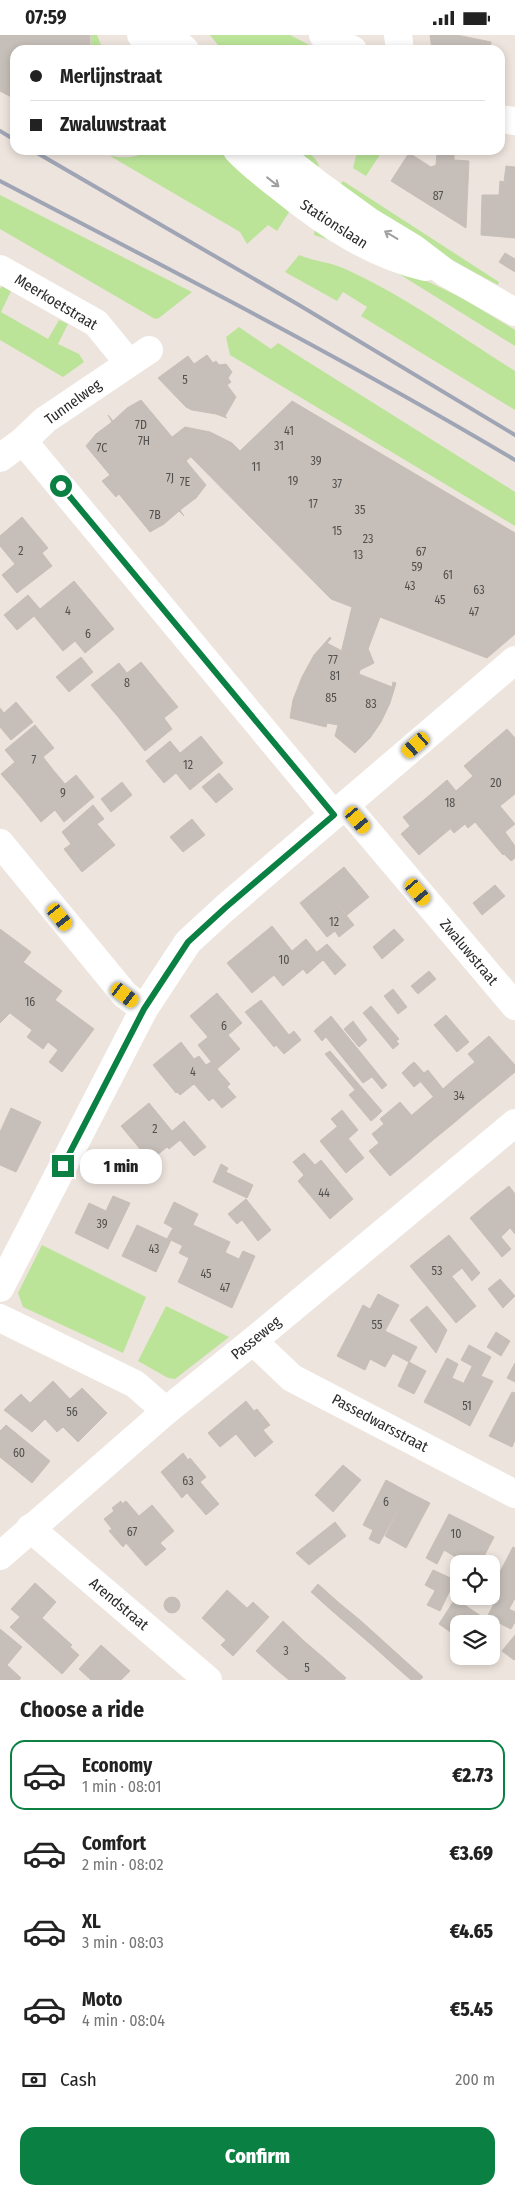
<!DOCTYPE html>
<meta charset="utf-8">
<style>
:root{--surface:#fff;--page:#f2f2f2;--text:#222;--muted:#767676;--line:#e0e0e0;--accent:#0b8043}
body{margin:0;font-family:"Fira Sans Condensed",sans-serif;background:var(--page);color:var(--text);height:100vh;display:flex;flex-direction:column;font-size:19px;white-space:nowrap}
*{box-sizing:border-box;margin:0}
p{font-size:16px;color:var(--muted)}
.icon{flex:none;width:28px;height:28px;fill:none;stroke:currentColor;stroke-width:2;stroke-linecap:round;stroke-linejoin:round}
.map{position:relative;height:1645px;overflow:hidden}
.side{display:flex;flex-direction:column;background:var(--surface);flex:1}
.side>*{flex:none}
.top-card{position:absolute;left:10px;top:10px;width:495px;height:110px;border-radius:15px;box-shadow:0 2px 8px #0003;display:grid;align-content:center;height:110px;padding:0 20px;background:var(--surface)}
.controls{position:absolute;left:450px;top:1520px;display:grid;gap:10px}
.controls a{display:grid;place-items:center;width:50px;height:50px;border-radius:10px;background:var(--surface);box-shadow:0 2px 8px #0003;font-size:25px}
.end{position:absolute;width:22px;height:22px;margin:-11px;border:6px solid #0b8043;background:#fff;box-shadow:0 0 0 2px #fff}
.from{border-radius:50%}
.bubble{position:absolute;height:35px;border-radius:15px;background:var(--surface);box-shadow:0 2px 8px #0003;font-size:16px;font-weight:800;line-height:35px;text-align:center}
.car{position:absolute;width:15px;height:30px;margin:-15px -8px;border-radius:6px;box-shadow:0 0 4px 1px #0007;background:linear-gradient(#f5c518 24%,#345 0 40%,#f5c518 0 76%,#345 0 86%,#f5c518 0)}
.top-card b{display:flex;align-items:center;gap:18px;height:48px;font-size:19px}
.top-card b+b{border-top:1px solid var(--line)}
.top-card i{width:12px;height:12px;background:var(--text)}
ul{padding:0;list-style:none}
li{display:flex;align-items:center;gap:15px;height:70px;margin:0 10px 8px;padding:0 10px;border:2px solid transparent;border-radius:15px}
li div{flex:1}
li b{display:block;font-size:19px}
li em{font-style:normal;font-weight:800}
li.on{border-color:var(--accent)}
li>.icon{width:45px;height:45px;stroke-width:1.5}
h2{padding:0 20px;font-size:22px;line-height:60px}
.pay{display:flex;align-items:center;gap:12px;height:55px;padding:0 20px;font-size:19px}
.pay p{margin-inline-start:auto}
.action{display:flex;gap:10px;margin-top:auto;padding:10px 20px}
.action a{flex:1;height:58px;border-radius:15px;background:var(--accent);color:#fff;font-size:20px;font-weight:800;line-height:58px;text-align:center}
.status{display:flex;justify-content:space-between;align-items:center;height:35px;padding:0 25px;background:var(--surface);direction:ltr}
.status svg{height:14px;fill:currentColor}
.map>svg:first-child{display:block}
.green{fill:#bbe499}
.building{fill:#c5beb9;stroke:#c8bfb6}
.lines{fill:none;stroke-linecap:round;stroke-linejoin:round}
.street{stroke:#fff;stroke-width:28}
.secondary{stroke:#fff;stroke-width:28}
.rail{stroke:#9fa5b5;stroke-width:4}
.oneway{stroke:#a0a0a0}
.route{stroke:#0b8043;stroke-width:6}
.labels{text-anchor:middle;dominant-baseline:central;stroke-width:4;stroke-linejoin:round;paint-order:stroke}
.number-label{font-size:12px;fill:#52504e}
.street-label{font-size:15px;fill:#2b2b2b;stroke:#fff}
</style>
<div class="status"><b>07:59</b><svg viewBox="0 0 49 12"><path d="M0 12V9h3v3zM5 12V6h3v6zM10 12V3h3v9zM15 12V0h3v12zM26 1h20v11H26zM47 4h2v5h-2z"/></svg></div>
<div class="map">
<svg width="515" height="1645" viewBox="0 0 515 1645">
<rect width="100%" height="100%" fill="#ede4dd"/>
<g class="green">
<path d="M91 0H97L103 15H91Z"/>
<path d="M210 0H290L319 15H222Z"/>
<path d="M148 115H225L293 171 277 196 268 190 247 209 240 197 110 121C124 123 136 124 148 115Z"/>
<path d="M284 115C298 115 313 115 319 131L314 138Z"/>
<path d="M362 115H383L366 141 353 133 356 121Z"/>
<path d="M343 146 499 247 498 250 391 192 336 155Z"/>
<path d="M0 160 192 257 159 283 155 284 0 194Z"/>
<path d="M315 192 462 263 515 295V311L383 229 338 208 314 200Z"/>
<path d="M299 220C313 226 329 227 343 233 402 259 461 302 515 336V375L361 281 367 272 343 257 337 266 285 237Z"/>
<path d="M2 251 11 256 1 277 48 304 59 285 68 289 58 309 79 319 84 327 63 342 0 305V254Z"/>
<path d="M239 292 271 314 278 308 515 457V491L230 320 226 302Z"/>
<path d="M42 1210 146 1262 123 1318 23 1272 18 1258Z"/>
<path d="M166 1271 229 1302 175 1344 168 1343 138 1326Z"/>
</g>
<g class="building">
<path d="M0 0H90V15H15V64L0 56Z"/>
<path d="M430 0H457L491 7 490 15H432Z"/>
<path d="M409 118 431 132 436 130 437 119H454V125L469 126 466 193 391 146Z"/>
<path d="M506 131 515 132V203L481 200 482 160H499L500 146 504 147Z"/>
<path d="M505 218 515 224V237L499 227Z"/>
<path d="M207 320 213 328 216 326 219 330 226 329 232 337 228 343 231 347 227 350 236 362 225 381 227 383 216 379 192 375 186 372 158 343 188 321 194 329Z"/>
<path d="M141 365 172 402 185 392 202 412 186 426 206 450 196 463 180 475 184 481 179 476 164 489 150 497 119 459 116 462 102 446 110 440 86 411 96 399 112 387 108 380 113 386 127 373Z"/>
<path d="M292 366 515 498V599L487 623 380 582 368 614 369 616 354 622 344 617 342 614 352 572 331 564 191 422 202 412 185 392 210 397 232 408 240 416Z"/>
<path d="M22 482 48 513 42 518 52 531 17 558 2 540 15 529 0 511V501Z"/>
<path d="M74 546 94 570 53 604 34 581 17 595 4 580 28 560 40 574Z"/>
<path d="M94 570 114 594 85 618 75 606 63 616 53 604Z"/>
<path d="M330 602 331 604 327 608 342 616V614H344V617L354 622 369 616 374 628 360 635 359 639 392 652 393 647 396 648 390 668 381 687 370 703 355 718 335 701 338 690 327 688 326 692 290 683 293 665 302 642 314 620Z"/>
<path d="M81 622 93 637 69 657 56 642Z"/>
<path d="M141 627 159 649 119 683 91 650 119 628 127 638Z"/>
<path d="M159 649 178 672 164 683 172 694 145 716 119 683Z"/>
<path d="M16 667 33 687 11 705 0 692V673L4 678Z"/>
<path d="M35 690 54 713 43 722 54 736 21 762 1 739 15 727 5 715Z"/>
<path d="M507 694 515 703V749L486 712Z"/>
<path d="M201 701 223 728 190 755 176 738 164 748 146 726 170 706 180 718Z"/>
<path d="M486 712 515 749V759L500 771 515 789 505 797 464 749 473 741 464 731Z"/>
<path d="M54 736 65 749 76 740 94 762 64 787 55 775 41 787 21 762Z"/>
<path d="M219 738 233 754 216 768 202 752Z"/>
<path d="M447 745 456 756 464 749 505 797 515 811V823L511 826 504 819 503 820 475 787 468 793 465 789 454 798 425 764Z"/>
<path d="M122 747 132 760 111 777 101 764Z"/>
<path d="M425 764 450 794 419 820 401 799 410 791 403 782Z"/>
<path d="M93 770 104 784 97 789 115 810 82 837 64 814 71 809 62 797Z"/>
<path d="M192 784 205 800 183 817 170 802Z"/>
<path d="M344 832 369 862 347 880 322 850Z"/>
<path d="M322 850 354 890 339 902 335 896 327 902 300 868Z"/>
<path d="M495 850 505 861 482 880 473 868Z"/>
<path d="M272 891 292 916 306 904 323 925 307 939 303 934 283 951 249 910Z"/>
<path d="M0 894 31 917 0 958Z"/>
<path d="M394 894 404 905 382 924 373 912Z"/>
<path d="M327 909 346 930 335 940 317 917Z"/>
<path d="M249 910 274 940 252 958 227 928Z"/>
<path d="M23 927 62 956 32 995 10 978 0 988V958Z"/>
<path d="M429 936 436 944 418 959 411 951Z"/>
<path d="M393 954 407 972 398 979 384 961Z"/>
<path d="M217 958 242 988 228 1000 240 1014 217 1034 198 1010 208 1002 190 981Z"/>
<path d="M55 965 94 994 62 1037 49 1027 58 1015 48 1007 43 1014 27 1002Z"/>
<path d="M261 965 289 1000 274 1012 245 977Z"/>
<path d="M371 971 399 1004 396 1006 399 1009 393 1014 363 978Z"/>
<path d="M446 980 469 1007 457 1017 434 990Z"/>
<path d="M331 981 387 1050 382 1054 372 1042 363 1048 326 1002 322 1006 314 996Z"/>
<path d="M353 986 367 1005 359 1012 344 994Z"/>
<path d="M294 996 301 1005 284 1019 276 1010Z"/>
<path d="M489 1001 515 1030V1037L497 1052 468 1019Z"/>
<path d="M181 1007 194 1024 199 1021 206 1030 211 1027 230 1049 227 1052 236 1062 222 1073 213 1063 209 1066 194 1049 180 1060 177 1057 176 1058 153 1030Z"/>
<path d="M330 1016 382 1076 377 1081 325 1019Z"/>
<path d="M414 1027 424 1038 428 1035 443 1054 454 1044 475 1070 455 1087 408 1032Z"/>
<path d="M475 1027 497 1052 475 1070 454 1044Z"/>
<path d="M408 1032 420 1047 414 1052 402 1038Z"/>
<path d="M355 1055 377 1081 371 1086 349 1060Z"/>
<path d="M433 1062 455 1087 433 1105 412 1080Z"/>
<path d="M400 1067 433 1105 412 1123 380 1084Z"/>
<path d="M149 1068 172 1096 184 1086 206 1112 194 1121 180 1105 169 1114 167 1112 150 1126 121 1091Z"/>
<path d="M11 1073 41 1087 16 1137 0 1130V1097Z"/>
<path d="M342 1075 358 1095 348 1104 331 1084Z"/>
<path d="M384 1089 412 1123 390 1141 369 1116 379 1108 372 1099Z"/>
<path d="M338 1091 364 1123 346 1138 320 1106Z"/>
<path d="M304 1118 315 1130 321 1125 353 1164 330 1184 298 1146 304 1140 293 1127Z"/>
<path d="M221 1129 228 1133 226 1137 253 1150 247 1163 213 1147Z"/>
<path d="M509 1151 515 1159V1199L489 1167Z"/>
<path d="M113 1161 130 1168 108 1214 75 1198 89 1168 106 1176Z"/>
<path d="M246 1164 271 1195 258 1206 242 1185 237 1189 228 1179Z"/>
<path d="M174 1167 198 1179 183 1211 171 1205 156 1237 122 1221 137 1190 167 1204 173 1193 164 1188Z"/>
<path d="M489 1167 510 1193 501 1202 511 1214 502 1222 470 1183Z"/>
<path d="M193 1190 230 1207 205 1260 178 1247 189 1223 179 1218Z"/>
<path d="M449 1200 480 1238 472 1246 462 1233 451 1242 430 1215Z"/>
<path d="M430 1215 476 1271 456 1288 410 1231Z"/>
<path d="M243 1216 255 1221 232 1273 205 1260 224 1217 239 1224Z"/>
<path d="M500 1244 515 1261 503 1273 488 1254Z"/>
<path d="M378 1259 399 1270 385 1296 417 1312 409 1327 350 1296 363 1270 370 1274Z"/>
<path d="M427 1271 447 1295 436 1318 410 1285Z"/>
<path d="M350 1296 393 1318 385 1332 370 1324 365 1335 337 1321Z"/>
<path d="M496 1297 510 1306 501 1321 487 1312Z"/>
<path d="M469 1310 480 1316 472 1331 461 1325Z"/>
<path d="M480 1316 491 1322 481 1341 493 1346 470 1391 448 1379Z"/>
<path d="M447 1323 458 1329 452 1343 463 1348 448 1379 424 1367Z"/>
<path d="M409 1327 426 1336 414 1359 398 1351Z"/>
<path d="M515 1328V1347L507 1343Z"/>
<path d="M53 1346 70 1364 82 1353 107 1378 78 1407 63 1392 57 1397 45 1384 32 1397 4 1375 21 1359 30 1368Z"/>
<path d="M512 1357 515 1358V1405L512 1412 489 1401Z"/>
<path d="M246 1366 254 1376 257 1374 270 1390 263 1395 273 1407 255 1422 236 1399 220 1412 208 1398Z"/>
<path d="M6 1390 50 1426 32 1448 0 1422V1396Z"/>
<path d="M183 1418 188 1425 190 1423 206 1442 200 1447 219 1469 206 1480 187 1458 182 1463 161 1437Z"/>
<path d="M343 1430 361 1445 333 1477 315 1460Z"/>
<path d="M386 1445 408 1457 379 1509 369 1504 373 1495 363 1490Z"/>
<path d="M408 1457 430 1468 406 1513 385 1501Z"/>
<path d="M121 1466 122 1469 126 1466 139 1481 152 1470 174 1496 160 1508 166 1514 146 1531 126 1508 123 1512 109 1496 112 1494 104 1484 114 1476 112 1473Z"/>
<path d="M449 1479 471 1490 454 1521 444 1515 437 1529 426 1523Z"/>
<path d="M335 1487 346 1501 309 1530 296 1518Z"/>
<path d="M471 1490 494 1502 480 1529H466V1527L454 1521Z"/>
<path d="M513 1512 515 1513V1563L501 1589 500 1588 491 1600V1589H459V1604L449 1596 466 1571 481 1581 487 1582 498 1561 491 1557V1554Z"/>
<path d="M433 1535 444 1540 436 1556 425 1550Z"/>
<path d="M444 1540 455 1545 440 1576 427 1570Z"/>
<path d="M35 1548 56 1567 42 1583 72 1610 70 1612 79 1620 62 1639 10 1592 20 1582 11 1574Z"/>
<path d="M318 1549 338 1567 331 1575 311 1557Z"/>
<path d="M227 1555 247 1573 253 1567 269 1582 233 1621 221 1610 226 1605 202 1583Z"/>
<circle cx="172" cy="1570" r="8"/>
<path d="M455 1564 466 1571 449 1596 439 1589Z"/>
<path d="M338 1567 360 1585 352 1593 331 1575Z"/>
<path d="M509 1574 515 1577V1587L511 1594 501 1589Z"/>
<path d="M360 1585 381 1604 374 1612 352 1593Z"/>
<path d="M283 1586 304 1606 277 1635 256 1616Z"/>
<path d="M0 1594 22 1612 7 1630 21 1643 19 1645H0Z"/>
<path d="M515 1600V1624L514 1625 502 1616Z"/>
<path d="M381 1604 402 1623 395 1631 374 1612Z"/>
<path d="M304 1606 325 1624 306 1645H289L277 1635Z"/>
<path d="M101 1610 130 1636 121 1645H91L79 1634Z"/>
<path d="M402 1623 423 1642 420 1645H411L395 1631Z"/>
<path d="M325 1624 346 1643 344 1645H306Z"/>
</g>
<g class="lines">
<g class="street">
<path d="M323 0 353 15"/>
<path d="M398 0 400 15"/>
<path d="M500 84 515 86"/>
<path d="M0 234 96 288 128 327"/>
<path d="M23 406 334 780"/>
<path d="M0 423 23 406 45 385 149 315"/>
<path d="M346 771 515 971"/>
<path d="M0 808 125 960 144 974"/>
<path d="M0 1253 144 974 188 907 225 873 515 625"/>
<path d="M0 1283 135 1349 166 1376"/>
<path d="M253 1306 292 1343 515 1459"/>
<path d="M30 1493 208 1645"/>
<path d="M0 1521 166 1376 253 1306 515 1088"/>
</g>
<g class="secondary">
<path d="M141 0 153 15"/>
<path d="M169 0 185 15"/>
<path d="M237 115C251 130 267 142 284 155 326 189 371 219 425 232"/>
<path d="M274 115 319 150 370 187 413 213 446 238 515 277"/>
</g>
<g class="rail">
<path d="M0 96 15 105"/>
<path d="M32 115 299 270 515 400"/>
<path d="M0 146C173 236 347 325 515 425"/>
</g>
</g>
<defs><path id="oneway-shaft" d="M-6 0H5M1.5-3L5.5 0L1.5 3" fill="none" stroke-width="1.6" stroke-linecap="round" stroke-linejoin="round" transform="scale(1.25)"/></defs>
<g class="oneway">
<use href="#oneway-shaft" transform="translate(273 147) rotate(38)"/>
<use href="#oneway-shaft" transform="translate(391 200) rotate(-149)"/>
</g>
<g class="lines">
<path class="route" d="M61 451 334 780 225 873 188 907 144 974 63 1131"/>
</g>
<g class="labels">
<g class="number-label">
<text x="438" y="161">87</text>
<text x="185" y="345">5</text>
<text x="141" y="390">7D</text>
<text x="289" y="396">41</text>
<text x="144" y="406">7H</text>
<text x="279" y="411">31</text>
<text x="102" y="413">7C</text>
<text x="316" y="426">39</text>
<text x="256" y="432">11</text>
<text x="170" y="443">7J</text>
<text x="293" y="446">19</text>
<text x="185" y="447">7E</text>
<text x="337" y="449">37</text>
<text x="313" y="469">17</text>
<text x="360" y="475">35</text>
<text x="155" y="480">7B</text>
<text x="337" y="496">15</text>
<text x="368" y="504">23</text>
<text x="21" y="516">2</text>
<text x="421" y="517">67</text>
<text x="358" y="520">13</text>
<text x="417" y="532">59</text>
<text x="448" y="540">61</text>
<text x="410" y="551">43</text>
<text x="479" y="555">63</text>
<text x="440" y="565">45</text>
<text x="68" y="576">4</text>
<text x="474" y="577">47</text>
<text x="88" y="599">6</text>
<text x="333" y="625">77</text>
<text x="335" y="641">81</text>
<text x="127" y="648">8</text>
<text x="331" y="663">85</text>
<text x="371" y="669">83</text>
<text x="34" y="725">7</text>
<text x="188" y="730">12</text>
<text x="496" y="748">20</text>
<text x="63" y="758">9</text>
<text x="450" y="768">18</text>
<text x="334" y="887">12</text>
<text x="284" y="925">10</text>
<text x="30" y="967">16</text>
<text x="224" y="991">6</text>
<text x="193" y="1037">4</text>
<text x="459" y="1061">34</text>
<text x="155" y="1094">2</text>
<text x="324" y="1158">44</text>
<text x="102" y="1189">39</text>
<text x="154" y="1214">43</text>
<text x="437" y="1236">53</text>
<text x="206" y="1239">45</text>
<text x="225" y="1253">47</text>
<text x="377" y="1290">55</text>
<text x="467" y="1371">51</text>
<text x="72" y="1377">56</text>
<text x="19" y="1418">60</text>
<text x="188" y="1446">63</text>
<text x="386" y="1467">6</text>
<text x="132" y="1497">67</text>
<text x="456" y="1499">10</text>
<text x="286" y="1616">3</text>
<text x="307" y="1633">5</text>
</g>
<g class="street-label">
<text transform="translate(334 189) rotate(33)">Stationslaan</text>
<text transform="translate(56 267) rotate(31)">Meerkoetstraat</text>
<text transform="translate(73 367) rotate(-36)">Tunnelweg</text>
<text transform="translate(469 917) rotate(50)">Zwaluwstraat</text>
<text transform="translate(256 1303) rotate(-39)">Passeweg</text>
<text transform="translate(380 1388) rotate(28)">Passedwarsstraat</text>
<text transform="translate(119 1569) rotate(40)">Arendstraat</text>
</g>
</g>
</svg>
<div class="controls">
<a><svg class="icon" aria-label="locate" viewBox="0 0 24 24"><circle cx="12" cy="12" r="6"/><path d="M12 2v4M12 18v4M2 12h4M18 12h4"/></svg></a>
<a><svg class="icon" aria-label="layers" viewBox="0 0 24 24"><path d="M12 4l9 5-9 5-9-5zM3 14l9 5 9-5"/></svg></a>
</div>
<i class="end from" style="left:61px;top:451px"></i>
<i class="end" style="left:63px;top:1131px"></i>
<div class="bubble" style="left:80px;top:1114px;width:82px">1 min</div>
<i class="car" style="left:416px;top:710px;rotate:229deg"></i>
<i class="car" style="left:358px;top:785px;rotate:140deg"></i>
<i class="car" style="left:418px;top:857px;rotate:140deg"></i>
<i class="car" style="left:60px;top:882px;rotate:141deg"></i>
<i class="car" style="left:125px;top:960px;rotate:127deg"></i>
<div class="top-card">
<b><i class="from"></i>Merlijnstraat</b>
<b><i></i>Zwaluwstraat</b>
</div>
</div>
<section class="side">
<h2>Choose a ride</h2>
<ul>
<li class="on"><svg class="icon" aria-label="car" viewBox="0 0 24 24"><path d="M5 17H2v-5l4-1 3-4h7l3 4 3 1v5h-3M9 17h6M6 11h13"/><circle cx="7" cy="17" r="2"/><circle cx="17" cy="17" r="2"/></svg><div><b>Economy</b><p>1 min · 08:01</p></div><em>€2.73</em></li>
<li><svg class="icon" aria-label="car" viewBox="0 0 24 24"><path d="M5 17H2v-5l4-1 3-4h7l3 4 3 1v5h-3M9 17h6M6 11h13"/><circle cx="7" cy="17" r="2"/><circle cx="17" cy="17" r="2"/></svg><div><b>Comfort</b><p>2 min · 08:02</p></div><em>€3.69</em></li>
<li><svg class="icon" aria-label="car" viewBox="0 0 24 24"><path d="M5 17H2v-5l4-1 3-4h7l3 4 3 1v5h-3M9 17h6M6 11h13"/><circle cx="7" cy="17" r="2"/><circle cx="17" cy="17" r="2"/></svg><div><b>XL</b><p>3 min · 08:03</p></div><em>€4.65</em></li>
<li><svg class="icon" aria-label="car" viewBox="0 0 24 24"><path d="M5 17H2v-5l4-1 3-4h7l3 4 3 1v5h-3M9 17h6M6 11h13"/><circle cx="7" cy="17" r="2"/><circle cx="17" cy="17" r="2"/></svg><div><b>Moto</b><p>4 min · 08:04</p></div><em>€5.45</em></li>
</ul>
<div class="pay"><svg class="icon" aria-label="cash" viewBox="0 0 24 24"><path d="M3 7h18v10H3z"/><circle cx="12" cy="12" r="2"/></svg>Cash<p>200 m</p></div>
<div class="action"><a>Confirm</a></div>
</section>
